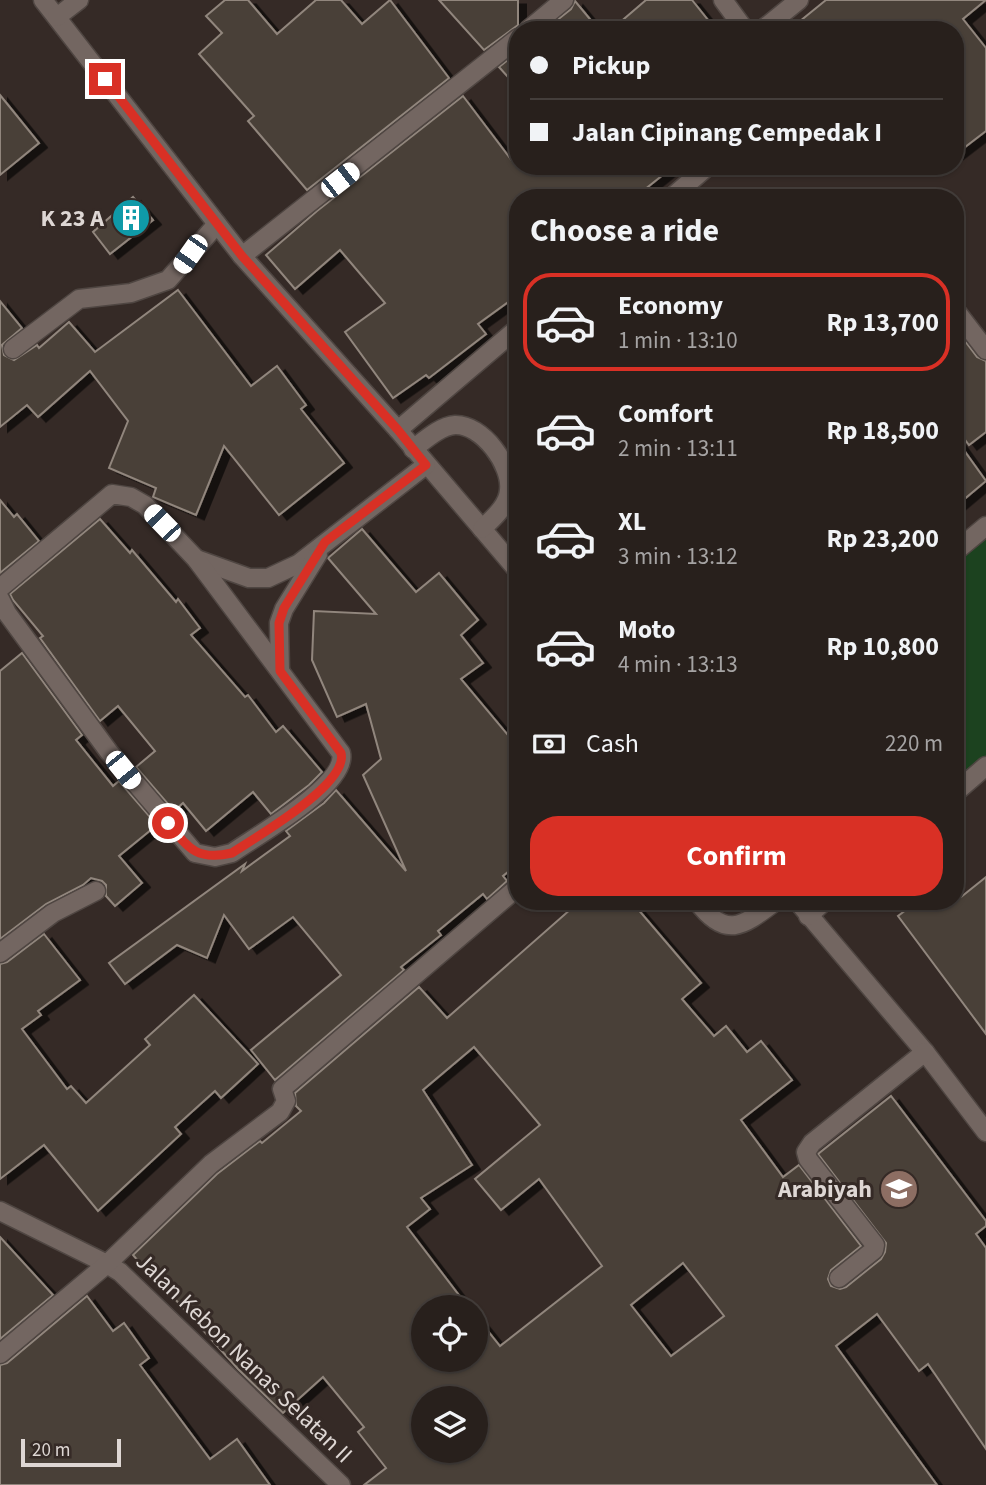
<!DOCTYPE html>
<meta charset="utf-8">
<style>
:root{--surface:#28201c;--page:#342d29;--text:#f1f3f6;--muted:#a5a3a3;--line:#443e3b;--accent:#d93025}
body{margin:0;font-family:"Source Sans 3",sans-serif;background:var(--page);color:var(--text);height:100vh;display:flex;flex-direction:column;font-size:26px;white-space:nowrap}
*{box-sizing:border-box;margin:0}
p{font-size:23px;color:var(--muted)}
.icon{flex:none;width:38px;height:38px;fill:none;stroke:currentColor;stroke-width:2;stroke-linecap:round;stroke-linejoin:round}
.map{position:relative;flex:1;overflow:hidden}
.sheet{position:absolute;left:509px;top:189px;width:455px;height:721px;display:flex;flex-direction:column;background:var(--surface);border-radius:28px;box-shadow:0 2px 5px #0004,0 0 0 2px var(--line)}
.sheet>*{flex:none}
.guide{position:absolute;left:509px;top:21px;width:455px;height:154px;border-radius:28px;box-shadow:0 2px 5px #0004,0 0 0 2px var(--line);display:grid;align-content:center;height:154px;padding:0 21px;background:var(--surface)}
.tools{position:absolute;left:411px;top:1295px;display:grid;gap:14px}
.tools a{display:grid;place-items:center;width:77px;height:77px;border-radius:50%;background:var(--surface);box-shadow:0 2px 5px #0004,0 0 0 2px var(--line);font-size:35px}
.scale{position:absolute;left:21px;bottom:18px;width:100px;box-sizing:border-box;padding-left:7px;border:4px solid #ded7d4;border-top:0;font-size:19px;line-height:24px;white-space:nowrap;color:#ded7d4;-webkit-text-stroke:5px #352a26;paint-order:stroke}
.end{position:absolute;width:32px;height:32px;margin:-16px;border:9px solid #d93025;background:#fff;box-shadow:0 0 0 4px #fff}
.from{border-radius:50%}
.car{position:absolute;width:21px;height:42px;margin:-21px -10px;border-radius:9px;box-shadow:0 0 5px 2px #0007;background:linear-gradient(#fff 24%,#345 0 40%,#fff 0 76%,#345 0 86%,#fff 0)}
.guide b{display:flex;align-items:center;gap:24px;height:66px;font-size:26px}
.guide b+b{border-top:2px solid var(--line)}
.guide i{width:18px;height:18px;background:var(--text)}
ul{padding:0;list-style:none}
li{display:flex;align-items:center;gap:21px;height:98px;margin:0 14px 10px;padding:0 7px;border:4px solid transparent;border-radius:28px}
li div{flex:1}
li b{display:block;font-size:26px}
li em{font-style:normal;font-weight:700}
li.current{border-color:var(--accent)}
li>.icon{width:63px;height:63px;stroke-width:1.5}
h2{padding:0 21px;font-size:32px;line-height:84px}
.pay{display:flex;align-items:center;gap:18px;height:77px;padding:0 21px;font-size:26px}
.pay p{margin-inline-start:auto}
.cta{display:flex;gap:14px;margin-top:auto;padding:14px 21px}
.cta a{flex:1;height:80px;border-radius:28px;background:var(--accent);color:#fff;font-size:28px;font-weight:700;line-height:80px;text-align:center}
.map>svg:first-child{display:block}
.green{fill:#1c421f}
.building{fill:#4a4139;stroke:#91867d;stroke-width:2;fill-rule:evenodd;filter:url(#shadow)}
.lines{fill:none;stroke-linecap:round;stroke-linejoin:round}
.minor-casing{stroke:#4f4642;stroke-width:21}
.minor{stroke:#736661;stroke-width:18}
.route{stroke:#d93025;stroke-width:9}
.labels{text-anchor:middle;dominant-baseline:central;stroke-width:6;stroke-linejoin:round;paint-order:stroke}
.poi-label{font-size:24px;font-weight:bold;fill:#ded7d4;stroke:#352a26;text-anchor:end}
.street-label{font-size:24px;fill:#ded7d4;stroke:#352a26}
</style>
<div class="map">
<svg width="986" height="1485" viewBox="0 0 986 1485">
<defs>
<filter id="shadow"><feDropShadow dx="8" dy="4.5" stdDeviation="0" flood-color="#0009"/></filter>
</defs>
<rect width="100%" height="100%" fill="#352a26"/>
<path class="green" d="M986 537V758L956 783V562Z"/>
<g class="building">
<path d="M225 0H248L277 34 316 0H341L362 24 390 0 449 78 307 190 248 121 254 116 199 54 222 33 206 16Z"/>
<path d="M439 0H518V25L484 50Z"/>
<path d="M646 0H692L716 30H611Z"/>
<path d="M826 0H986L963 19 986 48V131L956 154V30H789Z"/>
<path d="M575 1 599 30H563L556 21 571 9Z"/>
<path d="M518 52V88L499 67Z"/>
<path d="M0 95 39 143 0 175Z"/>
<path d="M463 96 516 166H674L634 198H518V295L478 324 486 334 429 378 426 375 393 398 345 332 385 303 340 250 295 289 266 255 317 211Z"/>
<path d="M133 197 153 220 110 254 93 232Z"/>
<path d="M178 290 251 386 277 366 306 405 301 409 344 463 279 515 224 446 196 515 153 497 156 488 109 468 128 421 90 371 38 417 27 405 0 427V301L22 328 2 345 4 355 14 360 37 345 39 348 69 322 95 352Z"/>
<path d="M956 329 977 357 986 361V432L969 445 956 428Z"/>
<path d="M956 439 986 481 956 506Z"/>
<path d="M0 500 14 517 17 514 39 541 0 573Z"/>
<path d="M100 519 130 553 132 550 176 602 178 599 200 628 191 635 245 697 248 695 276 732 283 726 322 772 309 785 271 814 253 792 206 831 183 803 174 811 136 767 155 751 118 706 100 721 40 638 43 636 13 600 10 594Z"/>
<path d="M362 529 416 592 439 573 478 620 461 635 483 663 461 679 518 747V864L503 876 507 881 487 899 483 894 438 931 441 935 401 967 404 970 275 1080 251 1050 341 975 293 917 249 949 224 915 207 958 177 945 125 984 109 963 245 864 242 871 290 836 286 831 324 803 336 790 406 871 363 775 381 759 366 704 337 717 312 660 314 611 376 614 328 558Z"/>
<path d="M22 653 82 735 76 740 113 786 119 781 157 825 119 856 142 883 115 906 106 896V885L102 881 91 878 83 885 46 904 0 939V671Z"/>
<path d="M986 877V1034L898 916 918 901H956Z"/>
<path d="M580 901H631L701 983 682 999 714 1036 726 1026 747 1052 761 1041 792 1080 741 1120 783 1177 799 1165 861 1246 831 1270 828 1279 831 1286 840 1289 846 1287 881 1259 885 1252 886 1243 818 1154 891 1096 986 1221V1226L976 1234 986 1248V1449L928 1364 919 1371 877 1314 836 1346 937 1485H364L386 1468 358 1432 364 1427 323 1377 283 1413 238 1369 174 1298 172 1300 157 1281 156 1282 133 1255 217 1174 260 1141 262 1143 301 1111 296 1106 295 1093 419 987 447 1018ZM474 1047 540 1125 475 1179 501 1210 539 1179 602 1266 500 1346 476 1316V1360H424V1307H468L407 1227 430 1209 421 1198 472 1165 423 1090ZM683 1263 724 1316 671 1356 631 1305ZM424 1398H476V1451H424Z"/>
<path d="M44 934 80 980 38 1011 41 1015 22 1029 67 1089 71 1086 86 1103 150 1045 145 1039 194 995 258 1064 221 1098 215 1091 175 1127 181 1134 98 1211 44 1145 0 1179V964L7 962Z"/>
<path d="M0 1237 53 1295 0 1339Z"/>
<path d="M87 1296 113 1331 124 1323 149 1358 140 1365 210 1459 237 1439 270 1485H0V1365L7 1363Z"/>
</g>
<g class="lines">
<defs>
<g id="minor">
<path d="M43 0 242 256 398 430 518 571"/>
<path d="M723 0 745 30"/>
<path d="M57 17 79 0"/>
<path d="M528 30 564 0"/>
<path d="M762 30 799 0"/>
<path d="M671 198 708 166"/>
<path d="M242 256 518 38"/>
<path d="M956 311 986 350"/>
<path d="M13 349 79 299 131 293 168 280 217 224"/>
<path d="M398 430 518 328"/>
<path d="M413 449C425 440 440 426 455 425 482 424 512 465 509 490 508 506 493 518 482 529"/>
<path d="M956 551 986 526"/>
<path d="M196 559 249 578H268L298 564 426 465"/>
<path d="M0 588 112 494 131 497 145 505 196 559 341 753C349 784 256 836 232 853L215 857 195 853 109 752 7 613 0 599"/>
<path d="M280 670 279 623 284 609 318 554"/>
<path d="M956 792 986 766"/>
<path d="M697 901C726 941 744 925 776 901"/>
<path d="M797 901 925 1052 986 1132"/>
<path d="M808 916 825 901"/>
<path d="M0 953 53 913 96 891"/>
<path d="M0 1211 107 1264 120 1272 341 1485"/>
<path d="M839 1278 874 1250 875 1245 808 1159 806 1152 812 1143 925 1052"/>
<path d="M0 1354 107 1264 211 1164 280 1112 286 1101 282 1089 518 887"/>
</g>
</defs>
<use href="#minor" class="minor-casing"/>
<use href="#minor" class="minor"/>
</g>
<g class="lines">
<path class="route" d="M105 79 242 256 398 430 426 465 325 542 284 608 279 623 280 671 341 753C349 784 256 837 232 853 197 861 189 849 168 823"/>
</g>
<defs>
<symbol id="building-disc" viewBox="-11 -11 22 22"><circle r="9.5" fill="#0f9aa8" stroke="#352a26"/><path d="M-4-6H4V6H1V3H-1V6H-4ZM-2.5-4.3h1.7v1.8h-1.7ZM.8-4.3h1.7v1.8H.8ZM-2.5-1h1.7V.8h-1.7ZM.8-1h1.7V.8H.8Z" fill="#fff"/></symbol>
<symbol id="school-disc" viewBox="-11 -11 22 22"><circle r="9.5" fill="#8d6e63" stroke="#352a26"/><path d="M0-5L7-2L0 1L-7-2ZM-4 1L0 2.5L4 1V4Q0 6-4 4Z" fill="#fff"/></symbol>
</defs>
<g fill-rule="evenodd">
<use href="#building-disc" x="109" y="196" width="44" height="44"/>
<use href="#school-disc" x="877" y="1167" width="44" height="44"/>
</g>
<g class="labels">
<g class="poi-label">
<text x="104" y="218">K 23 A</text>
<text x="872" y="1189">Arabiyah</text>
</g>
<g class="street-label">
<text transform="translate(244 1358) rotate(44)">Jalan Kebon Nanas Selatan II</text>
</g>
</g>
</svg>
<div class="tools">
<a><svg class="icon" aria-label="locate" viewBox="0 0 24 24"><circle cx="12" cy="12" r="6"/><path d="M12 2v4M12 18v4M2 12h4M18 12h4"/></svg></a>
<a><svg class="icon" aria-label="layers" viewBox="0 0 24 24"><path d="M12 4l9 5-9 5-9-5zM3 14l9 5 9-5"/></svg></a>
</div>
<div class="scale">20 m</div>
<i class="end from" style="left:168px;top:823px"></i>
<i class="end" style="left:105px;top:79px"></i>
<i class="car" style="left:340px;top:180px;rotate:52deg"></i>
<i class="car" style="left:190px;top:254px;rotate:215deg"></i>
<i class="car" style="left:162px;top:523px;rotate:316deg"></i>
<i class="car" style="left:123px;top:770px;rotate:141deg"></i>
<div class="guide">
<b><i class="from"></i>Pickup</b>
<b><i></i>Jalan Cipinang Cempedak I</b>
</div>
<section class="sheet">
<h2>Choose a ride</h2>
<ul>
<li class="current"><svg class="icon" aria-label="car" viewBox="0 0 24 24"><path d="M5 17H2v-5l4-1 3-4h7l3 4 3 1v5h-3M9 17h6M6 11h13"/><circle cx="7" cy="17" r="2"/><circle cx="17" cy="17" r="2"/></svg><div><b>Economy</b><p>1 min · 13:10</p></div><em>Rp 13,700</em></li>
<li><svg class="icon" aria-label="car" viewBox="0 0 24 24"><path d="M5 17H2v-5l4-1 3-4h7l3 4 3 1v5h-3M9 17h6M6 11h13"/><circle cx="7" cy="17" r="2"/><circle cx="17" cy="17" r="2"/></svg><div><b>Comfort</b><p>2 min · 13:11</p></div><em>Rp 18,500</em></li>
<li><svg class="icon" aria-label="car" viewBox="0 0 24 24"><path d="M5 17H2v-5l4-1 3-4h7l3 4 3 1v5h-3M9 17h6M6 11h13"/><circle cx="7" cy="17" r="2"/><circle cx="17" cy="17" r="2"/></svg><div><b>XL</b><p>3 min · 13:12</p></div><em>Rp 23,200</em></li>
<li><svg class="icon" aria-label="car" viewBox="0 0 24 24"><path d="M5 17H2v-5l4-1 3-4h7l3 4 3 1v5h-3M9 17h6M6 11h13"/><circle cx="7" cy="17" r="2"/><circle cx="17" cy="17" r="2"/></svg><div><b>Moto</b><p>4 min · 13:13</p></div><em>Rp 10,800</em></li>
</ul>
<div class="pay"><svg class="icon" aria-label="cash" viewBox="0 0 24 24"><path d="M3 7h18v10H3z"/><circle cx="12" cy="12" r="2"/></svg>Cash<p>220 m</p></div>
<div class="cta"><a>Confirm</a></div>
</section>
</div>
